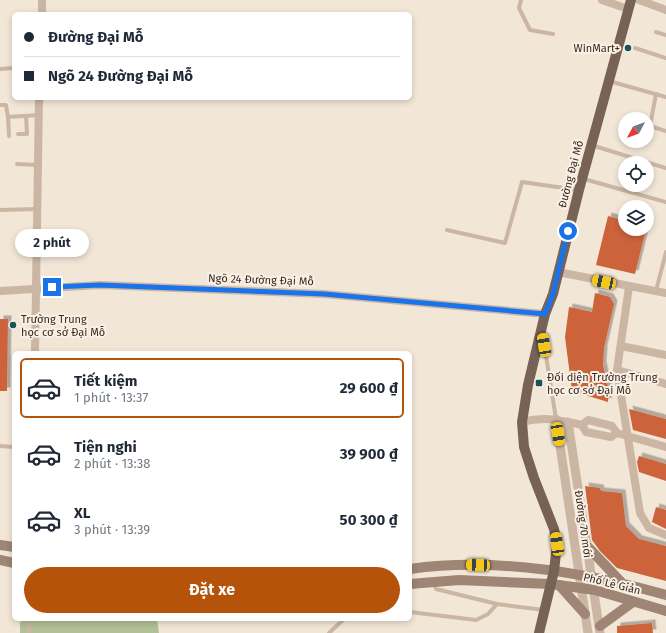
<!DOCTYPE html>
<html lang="vi">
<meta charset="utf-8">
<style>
:root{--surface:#fff;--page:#f6f6f7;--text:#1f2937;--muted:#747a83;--line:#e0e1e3;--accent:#b45309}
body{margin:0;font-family:"Fira Sans",sans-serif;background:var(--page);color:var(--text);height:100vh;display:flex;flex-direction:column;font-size:15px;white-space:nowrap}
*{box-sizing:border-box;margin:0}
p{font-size:13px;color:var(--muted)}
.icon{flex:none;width:22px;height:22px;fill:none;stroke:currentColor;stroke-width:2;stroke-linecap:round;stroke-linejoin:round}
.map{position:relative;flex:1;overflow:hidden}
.sheet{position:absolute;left:12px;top:351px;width:400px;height:270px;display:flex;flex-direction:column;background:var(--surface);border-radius:6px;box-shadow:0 2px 6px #0003}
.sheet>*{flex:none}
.top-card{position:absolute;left:12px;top:12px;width:400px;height:88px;border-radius:6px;box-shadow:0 2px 6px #0003;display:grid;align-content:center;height:88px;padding:0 12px;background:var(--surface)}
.needle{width:26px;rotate:229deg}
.tools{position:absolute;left:618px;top:112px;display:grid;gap:8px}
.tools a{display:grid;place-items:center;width:36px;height:36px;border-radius:50%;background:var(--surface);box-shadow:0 2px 6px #0003;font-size:20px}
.end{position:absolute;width:18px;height:18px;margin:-9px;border:5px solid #1a73e8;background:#fff;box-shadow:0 0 0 2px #fff}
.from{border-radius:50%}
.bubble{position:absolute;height:28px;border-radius:14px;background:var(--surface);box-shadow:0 2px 6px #0003;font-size:13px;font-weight:700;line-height:28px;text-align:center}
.car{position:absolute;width:12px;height:24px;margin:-12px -6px;border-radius:5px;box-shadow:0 0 3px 1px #0007;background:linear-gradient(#f5c518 24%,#345 0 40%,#f5c518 0 76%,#345 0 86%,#f5c518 0)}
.top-card b{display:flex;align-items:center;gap:14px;height:38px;font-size:15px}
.top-card b+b{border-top:1px solid var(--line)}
.top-card i{width:10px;height:10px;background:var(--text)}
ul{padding:7px 0 0;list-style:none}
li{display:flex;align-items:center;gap:12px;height:60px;margin:0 8px 6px;padding:0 4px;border:2px solid transparent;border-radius:6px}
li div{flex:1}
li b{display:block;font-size:15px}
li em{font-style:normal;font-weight:700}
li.on{border-color:var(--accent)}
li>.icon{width:36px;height:36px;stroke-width:1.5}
.action{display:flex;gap:8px;margin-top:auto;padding:8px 12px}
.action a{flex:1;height:46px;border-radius:24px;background:var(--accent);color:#fff;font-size:16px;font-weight:700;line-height:46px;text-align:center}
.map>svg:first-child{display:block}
.green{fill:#b2c197}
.building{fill:#cc633b;filter:url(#shadow)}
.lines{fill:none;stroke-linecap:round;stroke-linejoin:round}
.service{stroke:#cab6a3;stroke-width:4}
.minor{stroke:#cab6a3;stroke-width:8}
.tertiary{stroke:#cab6a3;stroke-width:9}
.secondary{stroke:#9e8574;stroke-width:10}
.primary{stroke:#786255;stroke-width:10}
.route{stroke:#1a73e8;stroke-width:5}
.poi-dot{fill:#195258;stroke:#faf0e3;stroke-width:1.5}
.labels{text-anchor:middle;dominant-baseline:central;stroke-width:4;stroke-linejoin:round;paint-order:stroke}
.poi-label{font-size:11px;fill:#352b25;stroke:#faf0e3;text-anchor:start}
.street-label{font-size:11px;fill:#352b25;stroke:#faf0e3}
</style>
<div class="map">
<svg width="666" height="633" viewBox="0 0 666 633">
<defs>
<filter id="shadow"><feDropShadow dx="3.5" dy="-3.5" stdDeviation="0" flood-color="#0004"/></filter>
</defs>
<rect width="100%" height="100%" fill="#f2e6d7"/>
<path class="green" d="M27 619H157L159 633H20V622Z"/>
<g class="building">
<path d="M608 216 625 221V229H646L635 274 596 265Z"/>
<path d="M595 293 610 297 614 304 604 348 603 365 609 391 608 402 572 391 565 337 569 307 592 312Z"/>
<path d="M0 319H8L7 391H0Z"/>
<path d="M629 409 666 419V439L633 430Z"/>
<path d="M639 456 666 464V481L639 472 637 462Z"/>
<path d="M585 486 600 488 601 491 622 493 626 526 639 539 666 546V581L617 568 600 551 592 540Z"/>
<path d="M656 507 666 510V529L652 522Z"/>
<path d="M652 623 653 633H617V626Z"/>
</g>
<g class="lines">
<g class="service">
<path d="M521 0 519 8 530 30 553 34"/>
<path d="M656 32 666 35"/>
<path d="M635 48 666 58"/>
<path d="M0 69 14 68"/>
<path d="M609 81 666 97"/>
<path d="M656 94 650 126 666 131"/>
<path d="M0 105H6L8 117"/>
<path d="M18 134H27L26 116"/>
<path d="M9 136 8 117 39 115"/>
<path d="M591 145 666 168"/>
<path d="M17 164 38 165"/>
<path d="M584 179 666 202"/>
<path d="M0 210 37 209"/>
<path d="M447 230 505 243 522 182 578 190"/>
<path d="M656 291 666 252"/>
<path d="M543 337 556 419"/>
<path d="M0 446 14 447"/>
<path d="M434 583 436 589 497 604 544 610"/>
<path d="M410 612 476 620 488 614 497 604"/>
<path d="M29 633V619"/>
<path d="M329 633 344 619"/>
</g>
<g class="minor">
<path d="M602 0 628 9"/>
<path d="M639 0 666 10"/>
<path d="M42 14V0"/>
<path d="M558 272 666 293"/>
<path d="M629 287 617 370 640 513 649 528 666 535"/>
<path d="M0 291 100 285 324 294 545 314"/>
<path d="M621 346 666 355"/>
<path d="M35 353 39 98"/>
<path d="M617 370 666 384"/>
<path d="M522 422C544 416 561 420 582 425L586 432 611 437 617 433"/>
<path d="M582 425 588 420 612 426 617 433 666 447"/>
</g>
<g class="tertiary">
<path d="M556 419 588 633"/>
<path d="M568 422 600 633"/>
</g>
<g class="secondary">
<path d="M0 545 14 547"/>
<path d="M587 546 621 582"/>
<path d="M0 560 14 563"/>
<path d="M410 569C495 557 584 572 666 595"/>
<path d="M410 584 459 580 551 584 595 590 666 611"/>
<path d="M559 585 585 614"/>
<path d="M600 626 633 602"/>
</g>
<path class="primary" d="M539 633 554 571 557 544 554 529 534 478 524 447 522 422 528 385 545 314 553 294 579 190 631 0"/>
</g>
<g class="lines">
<path class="route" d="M52 287 100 285 324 294 545 314 553 294 568 231"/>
</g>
<g class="poi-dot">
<circle cx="628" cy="48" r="4"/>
<circle cx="13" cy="325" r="4"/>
<rect x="535" y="379" width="8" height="8" rx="2"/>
</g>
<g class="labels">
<g class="poi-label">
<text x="620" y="48" text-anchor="end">WinMart+</text>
<text x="21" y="319">Trường Trung<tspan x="21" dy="13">học cơ sở Đại Mỗ</tspan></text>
<text x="547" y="377">Đối diện Trường Trung<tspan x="547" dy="13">học cơ sở Đại Mỗ</tspan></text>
</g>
<g class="street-label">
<text transform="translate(571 174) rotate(-75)">Đường Đại Mỗ</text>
<text transform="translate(261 280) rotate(2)">Ngõ 24 Đường Đại Mỗ</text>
<text transform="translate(583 524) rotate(82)">Đường 70 mới</text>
<text transform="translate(612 584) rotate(14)">Phố Lê Giản</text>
</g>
</g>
</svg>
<div class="tools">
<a><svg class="needle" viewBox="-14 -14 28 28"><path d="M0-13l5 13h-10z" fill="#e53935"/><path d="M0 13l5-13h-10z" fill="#747a83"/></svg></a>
<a><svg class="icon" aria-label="locate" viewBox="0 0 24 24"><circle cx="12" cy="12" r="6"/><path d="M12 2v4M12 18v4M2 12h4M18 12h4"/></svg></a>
<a><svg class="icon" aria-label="layers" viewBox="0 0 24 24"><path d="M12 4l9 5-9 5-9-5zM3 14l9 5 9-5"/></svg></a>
</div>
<i class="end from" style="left:568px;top:231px"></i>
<i class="end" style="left:52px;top:287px"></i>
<div class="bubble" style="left:15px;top:229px;width:74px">2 phút</div>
<i class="car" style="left:604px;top:282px;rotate:282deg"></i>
<i class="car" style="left:544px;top:345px;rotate:351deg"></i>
<i class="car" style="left:558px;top:434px;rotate:171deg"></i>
<i class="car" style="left:557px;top:544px;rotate:352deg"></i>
<i class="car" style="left:478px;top:565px;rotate:272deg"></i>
<div class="top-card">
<b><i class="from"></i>Đường Đại Mỗ</b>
<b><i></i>Ngõ 24 Đường Đại Mỗ</b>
</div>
<section class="sheet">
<ul>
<li class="on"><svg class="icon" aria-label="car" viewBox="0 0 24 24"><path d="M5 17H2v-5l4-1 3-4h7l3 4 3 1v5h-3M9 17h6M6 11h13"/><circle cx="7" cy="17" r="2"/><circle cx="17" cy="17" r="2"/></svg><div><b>Tiết kiệm</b><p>1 phút · 13:37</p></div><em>29 600 ₫</em></li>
<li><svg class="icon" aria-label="car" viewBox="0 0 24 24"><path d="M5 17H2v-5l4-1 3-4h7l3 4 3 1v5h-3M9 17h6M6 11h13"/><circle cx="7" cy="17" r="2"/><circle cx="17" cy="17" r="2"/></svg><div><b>Tiện nghi</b><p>2 phút · 13:38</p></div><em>39 900 ₫</em></li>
<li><svg class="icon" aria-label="car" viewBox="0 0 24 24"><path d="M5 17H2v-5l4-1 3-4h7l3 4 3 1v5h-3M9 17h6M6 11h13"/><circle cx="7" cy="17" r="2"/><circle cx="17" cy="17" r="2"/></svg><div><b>XL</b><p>3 phút · 13:39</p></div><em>50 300 ₫</em></li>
</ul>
<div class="action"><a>Đặt xe</a></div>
</section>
</div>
